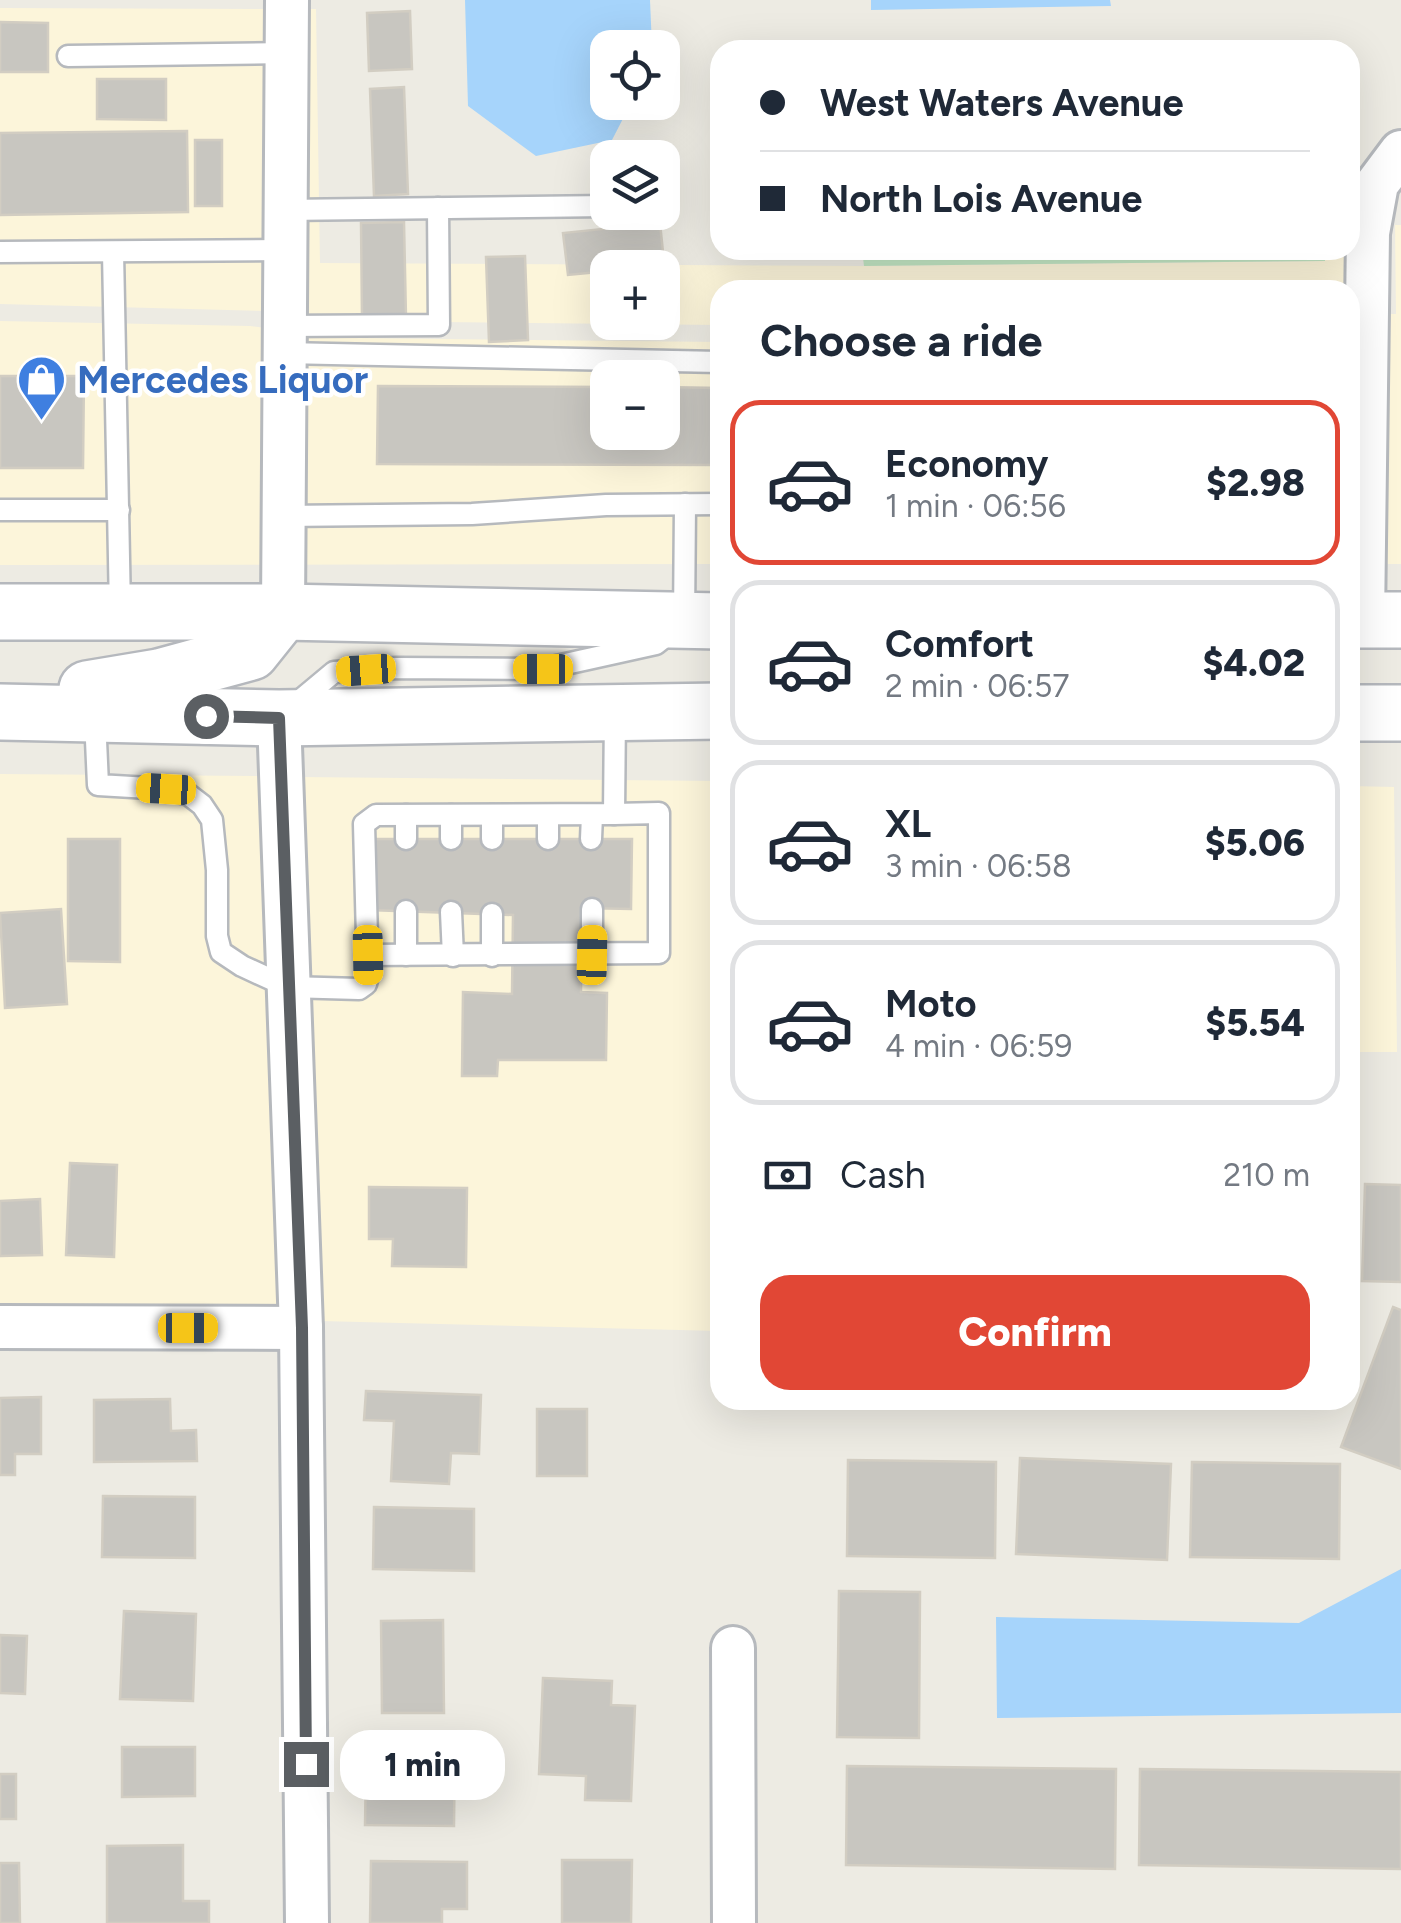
<!DOCTYPE html>
<meta charset="utf-8">
<style>
:root{--surface:#fff;--page:#f6f6f7;--text:#1f2937;--muted:#747a83;--line:#e0e1e3;--accent:#e14735}
body{margin:0;font-family:Figtree,sans-serif;background:var(--page);color:var(--text);height:100vh;display:flex;flex-direction:column;font-size:38px;white-space:nowrap}
*{box-sizing:border-box;margin:0}
p{font-size:32px;color:var(--muted)}
.icon{flex:none;width:55px;height:55px;fill:none;stroke:currentColor;stroke-width:2;stroke-linecap:round;stroke-linejoin:round}
.map{position:relative;flex:1;overflow:hidden}
.panel{position:absolute;left:710px;top:280px;width:650px;height:1130px;display:flex;flex-direction:column;background:var(--surface);border-radius:30px;box-shadow:0 10px 40px #0002}
.panel>*{flex:none}
.hud{position:absolute;left:710px;top:40px;width:650px;height:220px;border-radius:30px;box-shadow:0 10px 40px #0002;display:grid;align-content:center;height:220px;padding:0 50px;background:var(--surface)}
.buttons{position:absolute;left:590px;top:30px;display:grid;gap:20px}
.buttons a{display:grid;place-items:center;width:90px;height:90px;border-radius:20px;background:var(--surface);box-shadow:0 10px 40px #0002;font-size:50px}
.end{position:absolute;width:45px;height:45px;margin:-22px;border:12px solid #5b5f63;background:#fff;box-shadow:0 0 0 5px #fff}
.from{border-radius:50%}
.bubble{position:absolute;height:70px;border-radius:30px;background:var(--surface);box-shadow:0 10px 40px #0002;font-size:32px;font-weight:800;line-height:70px;text-align:center}
.car{position:absolute;width:30px;height:60px;margin:-30px -15px;border-radius:12px;box-shadow:0 0 8px 2px #0007;background:linear-gradient(#f5c518 24%,#345 0 40%,#f5c518 0 76%,#345 0 86%,#f5c518 0)}
.hud b{display:flex;align-items:center;gap:35px;height:95px;font-size:38px}
.hud b+b{border-top:2px solid var(--line)}
.hud i{width:25px;height:25px;background:var(--text)}
ul{padding:0;list-style:none}
li{display:flex;align-items:center;gap:30px;height:165px;margin:0 20px 15px;padding:0 30px;border:5px solid var(--line);border-radius:30px}
li div{flex:1}
li b{display:block;font-size:38px}
li em{font-style:normal;font-weight:800}
li.on{border-color:var(--accent)}
li>.icon{width:90px;height:90px;stroke-width:1.5}
h2{padding:0 50px;font-size:45px;line-height:120px}
.pay{display:flex;align-items:center;gap:25px;height:110px;padding:0 50px;font-size:38px}
.pay p{margin-inline-start:auto}
.primary-button{display:flex;gap:20px;margin-top:auto;padding:20px 50px}
.primary-button a{flex:1;height:115px;border-radius:30px;background:var(--accent);color:#fff;font-size:40px;font-weight:800;line-height:115px;text-align:center}
.map>svg:first-child{display:block}
.commercial{fill:#fcf5da;fill-rule:evenodd}
.green{fill:#c1e4c2}
.water{fill:#a6d4fb}
.building{fill:#c8c6c0;stroke:#d2cdc2;stroke-width:2.5}
.lines{fill:none;stroke-linecap:round;stroke-linejoin:round}
.lane-casing{stroke:#b6b9bd;stroke-width:25}
.street-casing{stroke:#b6b9bd;stroke-width:48}
.secondary-casing{stroke:#b5b8bd;stroke-width:60}
.lane{stroke:#fff;stroke-width:20}
.street{stroke:#fff;stroke-width:42}
.secondary{stroke:#fff;stroke-width:55}
.route{stroke:#5b5f63;stroke-width:12}
.labels{text-anchor:middle;dominant-baseline:central;stroke-width:9;stroke-linejoin:round;paint-order:stroke}
.shop-label{font-size:38px;font-weight:bold;fill:#366cbe;stroke:#fff;text-anchor:start}
</style>
<div class="map">
<svg width="1401" height="1923" viewBox="0 0 1401 1923">
<rect width="100%" height="100%" fill="#edebe3"/>
<g class="commercial">
<path d="M0 8 269 9 267 311 0 304Z"/>
<path d="M305 9H316L320 263 864 266 1324 261 1325 251 1349 250 1348 290H720V325L350 321 303 315ZM608 268H662V322H608Z"/>
<path d="M1395 225H1401V564H1350V314H1396Z"/>
<path d="M0 321 250 326 349 338 720 342V564L0 565ZM608 378H662V432H608Z"/>
<path d="M0 774 263 776 282 1308 0 1307Z"/>
<path d="M299 777 720 781V1331L320 1321Z"/>
<path d="M1350 786 1394 787 1397 1052H1350Z"/>
</g>
<path class="green" d="M862 250H1325V261L864 266Z"/>
<g class="water">
<path d="M465 0H650L652 47 608 48V102L631 103 612 140 536 156 468 106Z"/>
<path d="M871 0H1110L1111 6 871 10Z"/>
<path d="M1401 1569V1713L997 1718 996 1617 1299 1623Z"/>
</g>
<g class="building">
<path d="M410 11 412 69 369 71 367 13Z"/>
<path d="M0 22 48 23V72H0Z"/>
<path d="M97 79H166V120L97 119Z"/>
<path d="M404 87 408 194 374 196 370 89Z"/>
<path d="M187 131 188 212 0 215V133Z"/>
<rect x="195" y="140" width="27" height="66"/>
<path d="M404 222 406 318H362L361 223Z"/>
<path d="M660 223 668 300H662V268H608V271L568 275 563 233Z"/>
<path d="M525 256 528 340 489 342 486 257Z"/>
<path d="M0 376H84L83 468H0Z"/>
<path d="M378 386 608 387V432H662V387L720 388V465L377 464Z"/>
<path d="M68 839H120V962L68 961Z"/>
<path d="M369 839H632L631 909 582 908 581 992 607 993 606 1060H498L497 1076H462L463 992 512 994 513 915 369 910Z"/>
<path d="M61 909 67 1004 5 1008 0 913Z"/>
<path d="M70 1163 117 1165 114 1257 66 1255Z"/>
<path d="M1365 1184 1401 1185V1282L1362 1281Z"/>
<path d="M369 1187 467 1188 466 1267 392 1266 393 1239H369Z"/>
<path d="M40 1199 42 1255 0 1256V1201Z"/>
<path d="M1393 1307 1401 1310V1469L1341 1447Z"/>
<path d="M366 1391 481 1395 479 1454 451 1453 449 1484 391 1481 394 1421 364 1420Z"/>
<path d="M41 1397V1454H15V1475H0V1398Z"/>
<path d="M170 1399 171 1431 196 1430 197 1461 94 1462V1400Z"/>
<rect x="537" y="1409" width="50" height="67"/>
<path d="M1020 1458 1171 1464 1167 1560 1016 1554Z"/>
<path d="M848 1460 996 1462 995 1558 847 1556Z"/>
<path d="M1192 1462 1340 1464 1339 1559 1190 1557Z"/>
<path d="M103 1496 195 1497V1558L102 1557Z"/>
<path d="M374 1507 474 1509V1571L373 1569Z"/>
<path d="M839 1591 920 1592 919 1738 837 1737Z"/>
<path d="M124 1611 196 1614 193 1701 120 1699Z"/>
<path d="M443 1620 444 1713H382L381 1621Z"/>
<path d="M0 1635 27 1636 25 1694 0 1693Z"/>
<path d="M543 1678 612 1681 611 1705 635 1706 631 1801 585 1800 586 1776 539 1774Z"/>
<path d="M396 1739H455L454 1826 365 1825 366 1768H396Z"/>
<path d="M122 1747H195V1796L122 1797Z"/>
<path d="M847 1766 1116 1769 1115 1869 846 1865Z"/>
<path d="M1140 1769 1401 1772V1869L1139 1865Z"/>
<rect x="0" y="1774" width="16" height="45"/>
<path d="M183 1845V1901H209V1923H107V1846Z"/>
<path d="M562 1860H632L631 1923H562Z"/>
<path d="M371 1861 467 1862V1909H442V1923H370Z"/>
<path d="M0 1863H19L20 1923H0Z"/>
</g>
<g class="lines">
<defs>
<g id="lane">
<path d="M68 56 287 53"/>
<path d="M285 210 608 206"/>
<path d="M0 252 285 250"/>
<path d="M113 252 120 610"/>
<path d="M285 326 439 325 438 208"/>
<path d="M284 353 720 362"/>
<path d="M0 510H119"/>
<path d="M283 516 472 514 606 505 720 504"/>
<path d="M292 707 334 672 397 668 543 669 656 644 684 622 685 504"/>
<path d="M95 718 98 785 166 789 189 795 202 805 212 820 217 870V936L221 952 242 966 288 987 359 989 366 984 368 976 364 824 376 815 614 814 615 713"/>
<path d="M406 815V839"/>
<path d="M451 815V839"/>
<path d="M492 815V839"/>
<path d="M548 815V839"/>
<path d="M591 839 592 815"/>
<path d="M451 912 453 956"/>
<path d="M492 914V956"/>
<path d="M367 955 659 953V813L614 814"/>
<path d="M406 955V911"/>
<path d="M592 955V909"/>
</g>
<g id="street">
<path d="M283 612 287 0"/>
<path d="M1363 620 1368 233 1377 184 1401 152"/>
<path d="M279 718 301 1328 307 1923"/>
<path d="M0 1327 301 1328"/>
<path d="M733 1648 734 1923"/>
</g>
<g id="secondary">
<path d="M0 612H283L720 621"/>
<path d="M1350 620H1401"/>
<path d="M87 689 159 677 251 652 283 612"/>
<path d="M0 712 279 718 720 711"/>
<path d="M1350 713H1401"/>
</g>
</defs>
<use href="#lane" class="lane-casing"/>
<use href="#street" class="street-casing"/>
<use href="#secondary" class="secondary-casing"/>
<use href="#lane" class="lane"/>
<use href="#street" class="street"/>
<use href="#secondary" class="secondary"/>
</g>
<g class="lines">
<path class="route" d="M206 716 279 718 302 1328 306 1764"/>
</g>
<defs>
<symbol id="shop-pin" viewBox="-11 -11 22 30"><path d="M0 17L-7.5 6A9.5 9.5 0 1 1 7.5 6Z" fill="#3f7fe0" stroke="#fff"/><path d="M-5-2.5h2.3a2.7 3.5 0 0 1 5.4 0H5L5.5 6h-11ZM-1.5-2.5h3a1.5 2.3 0 0 0-3 0Z" fill="#fff"/></symbol>
</defs>
<g fill-rule="evenodd">
<use href="#shop-pin" x="14" y="352" width="55" height="75"/>
</g>
<g class="labels">
<g class="shop-label">
<text x="77" y="380">Mercedes Liquor</text>
</g>
</g>
</svg>
<div class="buttons">
<a><svg class="icon" aria-label="locate" viewBox="0 0 24 24"><circle cx="12" cy="12" r="6"/><path d="M12 2v4M12 18v4M2 12h4M18 12h4"/></svg></a>
<a><svg class="icon" aria-label="layers" viewBox="0 0 24 24"><path d="M12 4l9 5-9 5-9-5zM3 14l9 5 9-5"/></svg></a>
<a>+</a>
<a>−</a>
</div>
<i class="end from" style="left:206px;top:716px"></i>
<i class="end" style="left:306px;top:1764px"></i>
<div class="bubble" style="left:340px;top:1730px;width:165px">1 min</div>
<i class="car" style="left:543px;top:669px;rotate:270deg"></i>
<i class="car" style="left:366px;top:670px;rotate:266deg"></i>
<i class="car" style="left:166px;top:789px;rotate:273deg"></i>
<i class="car" style="left:368px;top:955px;rotate:179deg"></i>
<i class="car" style="left:592px;top:955px;rotate:1deg"></i>
<i class="car" style="left:188px;top:1328px;rotate:90deg"></i>
<div class="hud">
<b><i class="from"></i>West Waters Avenue</b>
<b><i></i>North Lois Avenue</b>
</div>
<section class="panel">
<h2>Choose a ride</h2>
<ul>
<li class="on"><svg class="icon" aria-label="car" viewBox="0 0 24 24"><path d="M5 17H2v-5l4-1 3-4h7l3 4 3 1v5h-3M9 17h6M6 11h13"/><circle cx="7" cy="17" r="2"/><circle cx="17" cy="17" r="2"/></svg><div><b>Economy</b><p>1 min · 06:56</p></div><em>$2.98</em></li>
<li><svg class="icon" aria-label="car" viewBox="0 0 24 24"><path d="M5 17H2v-5l4-1 3-4h7l3 4 3 1v5h-3M9 17h6M6 11h13"/><circle cx="7" cy="17" r="2"/><circle cx="17" cy="17" r="2"/></svg><div><b>Comfort</b><p>2 min · 06:57</p></div><em>$4.02</em></li>
<li><svg class="icon" aria-label="car" viewBox="0 0 24 24"><path d="M5 17H2v-5l4-1 3-4h7l3 4 3 1v5h-3M9 17h6M6 11h13"/><circle cx="7" cy="17" r="2"/><circle cx="17" cy="17" r="2"/></svg><div><b>XL</b><p>3 min · 06:58</p></div><em>$5.06</em></li>
<li><svg class="icon" aria-label="car" viewBox="0 0 24 24"><path d="M5 17H2v-5l4-1 3-4h7l3 4 3 1v5h-3M9 17h6M6 11h13"/><circle cx="7" cy="17" r="2"/><circle cx="17" cy="17" r="2"/></svg><div><b>Moto</b><p>4 min · 06:59</p></div><em>$5.54</em></li>
</ul>
<div class="pay"><svg class="icon" aria-label="cash" viewBox="0 0 24 24"><path d="M3 7h18v10H3z"/><circle cx="12" cy="12" r="2"/></svg>Cash<p>210 m</p></div>
<div class="primary-button"><a>Confirm</a></div>
</section>
</div>
